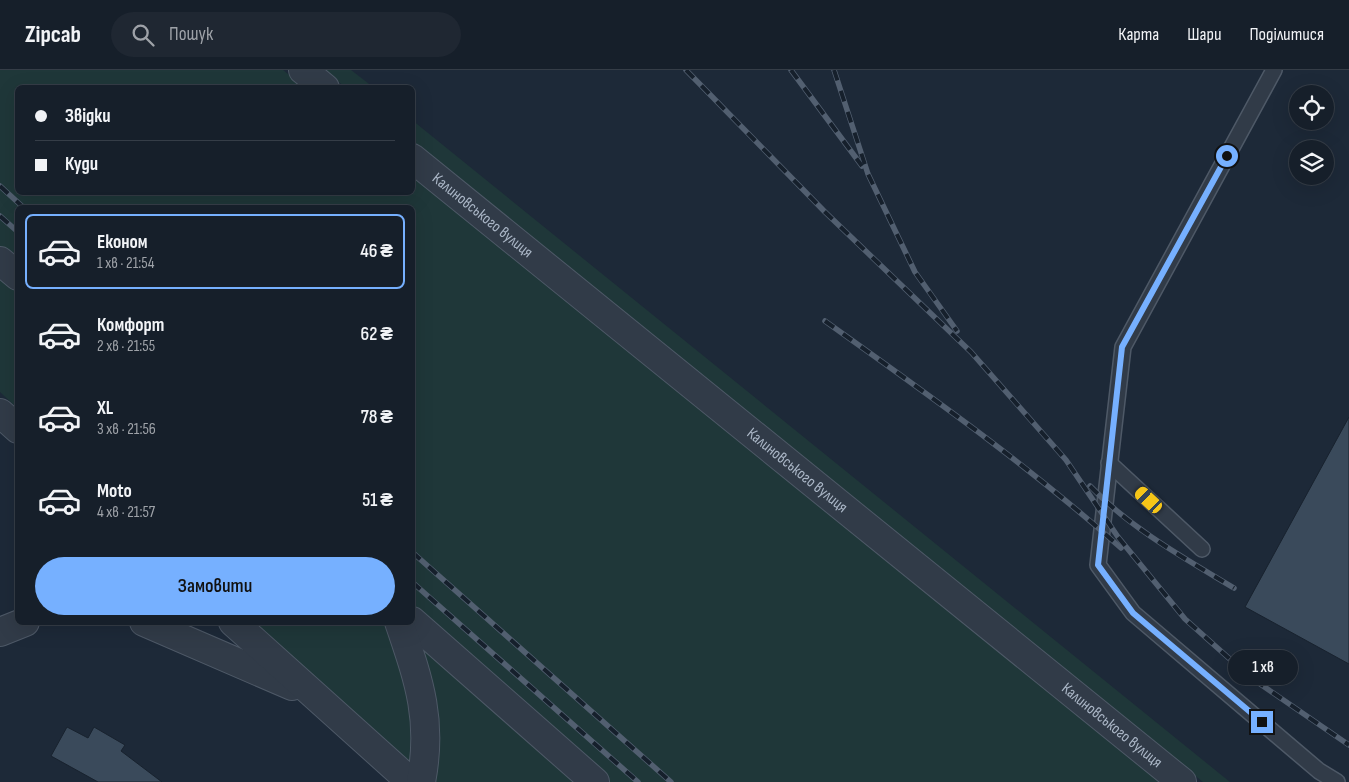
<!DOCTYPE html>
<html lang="uk">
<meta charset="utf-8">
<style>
:root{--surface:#161f2a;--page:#1f2732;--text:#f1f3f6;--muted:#9ea2a8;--line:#353d47;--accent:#76b0ff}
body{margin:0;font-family:"Sofia Sans Condensed",sans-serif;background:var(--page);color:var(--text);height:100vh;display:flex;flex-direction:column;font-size:19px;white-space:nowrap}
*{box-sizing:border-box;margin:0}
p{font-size:16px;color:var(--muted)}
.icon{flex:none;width:28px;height:28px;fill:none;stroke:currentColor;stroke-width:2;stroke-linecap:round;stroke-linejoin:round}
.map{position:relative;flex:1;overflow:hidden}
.details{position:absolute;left:15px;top:135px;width:400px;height:420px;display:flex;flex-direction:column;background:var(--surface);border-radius:8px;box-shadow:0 5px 20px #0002,0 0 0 1px var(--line)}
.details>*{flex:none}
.banner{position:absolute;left:15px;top:15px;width:400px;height:110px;border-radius:8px;box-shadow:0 5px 20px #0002,0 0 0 1px var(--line);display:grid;align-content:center;height:110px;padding:0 20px;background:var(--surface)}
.controls{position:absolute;left:1289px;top:15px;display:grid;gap:10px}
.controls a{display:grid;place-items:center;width:45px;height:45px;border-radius:50%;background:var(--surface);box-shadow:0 5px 20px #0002,0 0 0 1px var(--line);font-size:25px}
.end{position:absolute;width:22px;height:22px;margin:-11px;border:6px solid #76b0ff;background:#111;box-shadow:0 0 0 2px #111}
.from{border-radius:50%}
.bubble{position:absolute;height:35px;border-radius:18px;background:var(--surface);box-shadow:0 5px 20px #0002,0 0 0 1px var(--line);font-size:16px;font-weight:600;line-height:35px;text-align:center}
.car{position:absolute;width:15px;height:30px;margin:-15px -8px;border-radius:6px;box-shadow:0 0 4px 1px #0007;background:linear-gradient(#f5c518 24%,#345 0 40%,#f5c518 0 76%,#345 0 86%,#f5c518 0)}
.banner b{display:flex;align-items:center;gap:18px;height:48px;font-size:19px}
.banner b+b{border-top:1px solid var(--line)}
.banner i{width:12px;height:12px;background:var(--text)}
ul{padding:9px 0 0;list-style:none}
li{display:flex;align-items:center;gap:15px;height:75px;margin:0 10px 8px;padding:0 10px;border:2px solid transparent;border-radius:8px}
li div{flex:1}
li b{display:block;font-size:19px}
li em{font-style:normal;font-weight:600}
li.on{border-color:var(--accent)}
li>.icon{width:45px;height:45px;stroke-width:1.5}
.primary-button{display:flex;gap:10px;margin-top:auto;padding:10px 20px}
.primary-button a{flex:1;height:58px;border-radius:30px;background:var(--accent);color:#111;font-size:20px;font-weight:600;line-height:58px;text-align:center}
header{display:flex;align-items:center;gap:30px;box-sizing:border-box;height:70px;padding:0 25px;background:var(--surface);border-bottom:1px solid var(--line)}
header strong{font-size:24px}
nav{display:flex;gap:28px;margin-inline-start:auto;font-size:18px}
.search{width:350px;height:45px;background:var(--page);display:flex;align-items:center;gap:12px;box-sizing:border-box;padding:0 18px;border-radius:28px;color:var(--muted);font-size:19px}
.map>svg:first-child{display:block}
.green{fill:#1f3739}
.building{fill:#3a4a5b;stroke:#18222e}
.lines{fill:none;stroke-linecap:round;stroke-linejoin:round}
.service-casing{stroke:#4e5967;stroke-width:18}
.minor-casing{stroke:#4e5967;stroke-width:30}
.tertiary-casing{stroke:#4e5967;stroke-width:30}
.service{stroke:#313b48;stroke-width:15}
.minor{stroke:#313b48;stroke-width:28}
.tertiary{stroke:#313b48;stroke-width:28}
.rail-casing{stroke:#525f70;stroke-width:5.5}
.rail{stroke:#16202c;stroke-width:4;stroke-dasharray:11;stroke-linecap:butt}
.route{stroke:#76b0ff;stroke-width:6}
.labels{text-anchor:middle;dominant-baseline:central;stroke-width:4;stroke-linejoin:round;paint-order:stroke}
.street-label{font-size:16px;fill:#aab6c6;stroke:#16202c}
</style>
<header>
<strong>Zipcab</strong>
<div class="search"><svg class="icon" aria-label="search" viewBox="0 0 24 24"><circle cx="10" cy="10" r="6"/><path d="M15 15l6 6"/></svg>Пошук</div>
<nav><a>Карта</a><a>Шари</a><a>Поділитися</a></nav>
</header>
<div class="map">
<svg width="1349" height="712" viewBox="0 0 1349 712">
<rect width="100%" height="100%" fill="#1d2938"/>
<g class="green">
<path d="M0 0H283L304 17 18 18V122H412L413 105 1161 712H431L254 553 412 552V138H18L17 338 0 322Z"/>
<path d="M324 0H351L373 17H345Z"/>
<path d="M412 50 1230 712H1203L413 72Z"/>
</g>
<g class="building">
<path d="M1349 347V594L1245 537Z"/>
<path d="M67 657 88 668 94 657 125 675 121 681 162 712H98L51 686Z"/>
</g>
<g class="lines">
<defs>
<g id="service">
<path d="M1274 0 1123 277 1098 495 1133 543 1319 701 1337 712"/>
<path d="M1109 393 1202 479"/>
</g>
<g id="minor">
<path d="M0 191 18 206"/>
<path d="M0 343 18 359"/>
<path d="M412 551 595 712"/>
<path d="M144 552 292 616"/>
<path d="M233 552 411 712"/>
<path d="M399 552C419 611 433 650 421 712"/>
<path d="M0 562 25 552"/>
</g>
<g id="tertiary">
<path d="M303 0 325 18"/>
<path id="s1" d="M412 88 1182 712"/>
</g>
</defs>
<use href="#service" class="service-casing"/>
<use href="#minor" class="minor-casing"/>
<use href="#tertiary" class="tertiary-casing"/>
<use href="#service" class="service"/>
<use href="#minor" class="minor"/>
<use href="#tertiary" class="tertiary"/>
<defs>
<g id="rail">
<path d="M686 0 825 142 971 282 1066 390 1118 467 1185 549 1250 607 1349 675"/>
<path d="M791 0 862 96"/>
<path d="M834 0 868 104 915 202 957 261"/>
<path d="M0 116 24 138"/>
<path d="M0 146 18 162"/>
<path d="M825 251C927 324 1027 394 1121 478"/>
<path d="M1090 416C1130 458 1184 488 1234 518"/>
<path d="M412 482 671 712"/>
<path d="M412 512 638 712"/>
</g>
</defs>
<use href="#rail" class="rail-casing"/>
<use href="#rail" class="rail"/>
</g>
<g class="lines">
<path class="route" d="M1227 86 1122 277 1098 495 1133 543 1262 652"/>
</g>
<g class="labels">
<g class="street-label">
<text stroke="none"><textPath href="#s1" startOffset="91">Калиновського вулиця</textPath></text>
<text stroke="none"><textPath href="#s1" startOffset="496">Калиновського вулиця</textPath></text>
<text stroke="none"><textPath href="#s1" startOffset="901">Калиновського вулиця</textPath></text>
</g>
</g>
</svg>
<div class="controls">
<a><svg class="icon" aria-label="locate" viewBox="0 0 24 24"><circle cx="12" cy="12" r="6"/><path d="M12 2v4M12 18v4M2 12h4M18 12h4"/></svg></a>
<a><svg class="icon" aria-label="layers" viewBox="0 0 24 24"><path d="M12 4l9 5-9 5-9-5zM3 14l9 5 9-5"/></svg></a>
</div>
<i class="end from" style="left:1227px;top:86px"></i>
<i class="end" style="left:1262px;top:652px"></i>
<div class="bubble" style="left:1228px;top:580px;width:70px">1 хв</div>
<i class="car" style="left:1149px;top:430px;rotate:313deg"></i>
<div class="banner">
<b><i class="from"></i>Звідки</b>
<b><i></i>Куди</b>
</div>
<section class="details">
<ul>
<li class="on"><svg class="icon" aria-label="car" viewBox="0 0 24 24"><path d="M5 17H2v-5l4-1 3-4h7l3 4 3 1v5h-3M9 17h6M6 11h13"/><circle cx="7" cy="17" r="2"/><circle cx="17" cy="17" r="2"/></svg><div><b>Економ</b><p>1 хв · 21:54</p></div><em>46 ₴</em></li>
<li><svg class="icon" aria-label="car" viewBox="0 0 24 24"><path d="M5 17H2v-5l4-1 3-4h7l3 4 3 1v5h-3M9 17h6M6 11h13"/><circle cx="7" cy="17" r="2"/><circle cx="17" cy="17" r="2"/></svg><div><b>Комфорт</b><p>2 хв · 21:55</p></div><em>62 ₴</em></li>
<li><svg class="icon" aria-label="car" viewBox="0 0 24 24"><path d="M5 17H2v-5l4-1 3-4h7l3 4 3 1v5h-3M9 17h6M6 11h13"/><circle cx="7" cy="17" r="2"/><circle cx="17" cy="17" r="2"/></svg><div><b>XL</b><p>3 хв · 21:56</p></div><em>78 ₴</em></li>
<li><svg class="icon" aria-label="car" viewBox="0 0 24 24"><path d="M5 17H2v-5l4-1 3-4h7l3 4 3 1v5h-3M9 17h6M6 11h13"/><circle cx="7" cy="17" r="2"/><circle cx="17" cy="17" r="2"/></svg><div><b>Moto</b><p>4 хв · 21:57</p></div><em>51 ₴</em></li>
</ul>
<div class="primary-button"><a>Замовити</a></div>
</section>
</div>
